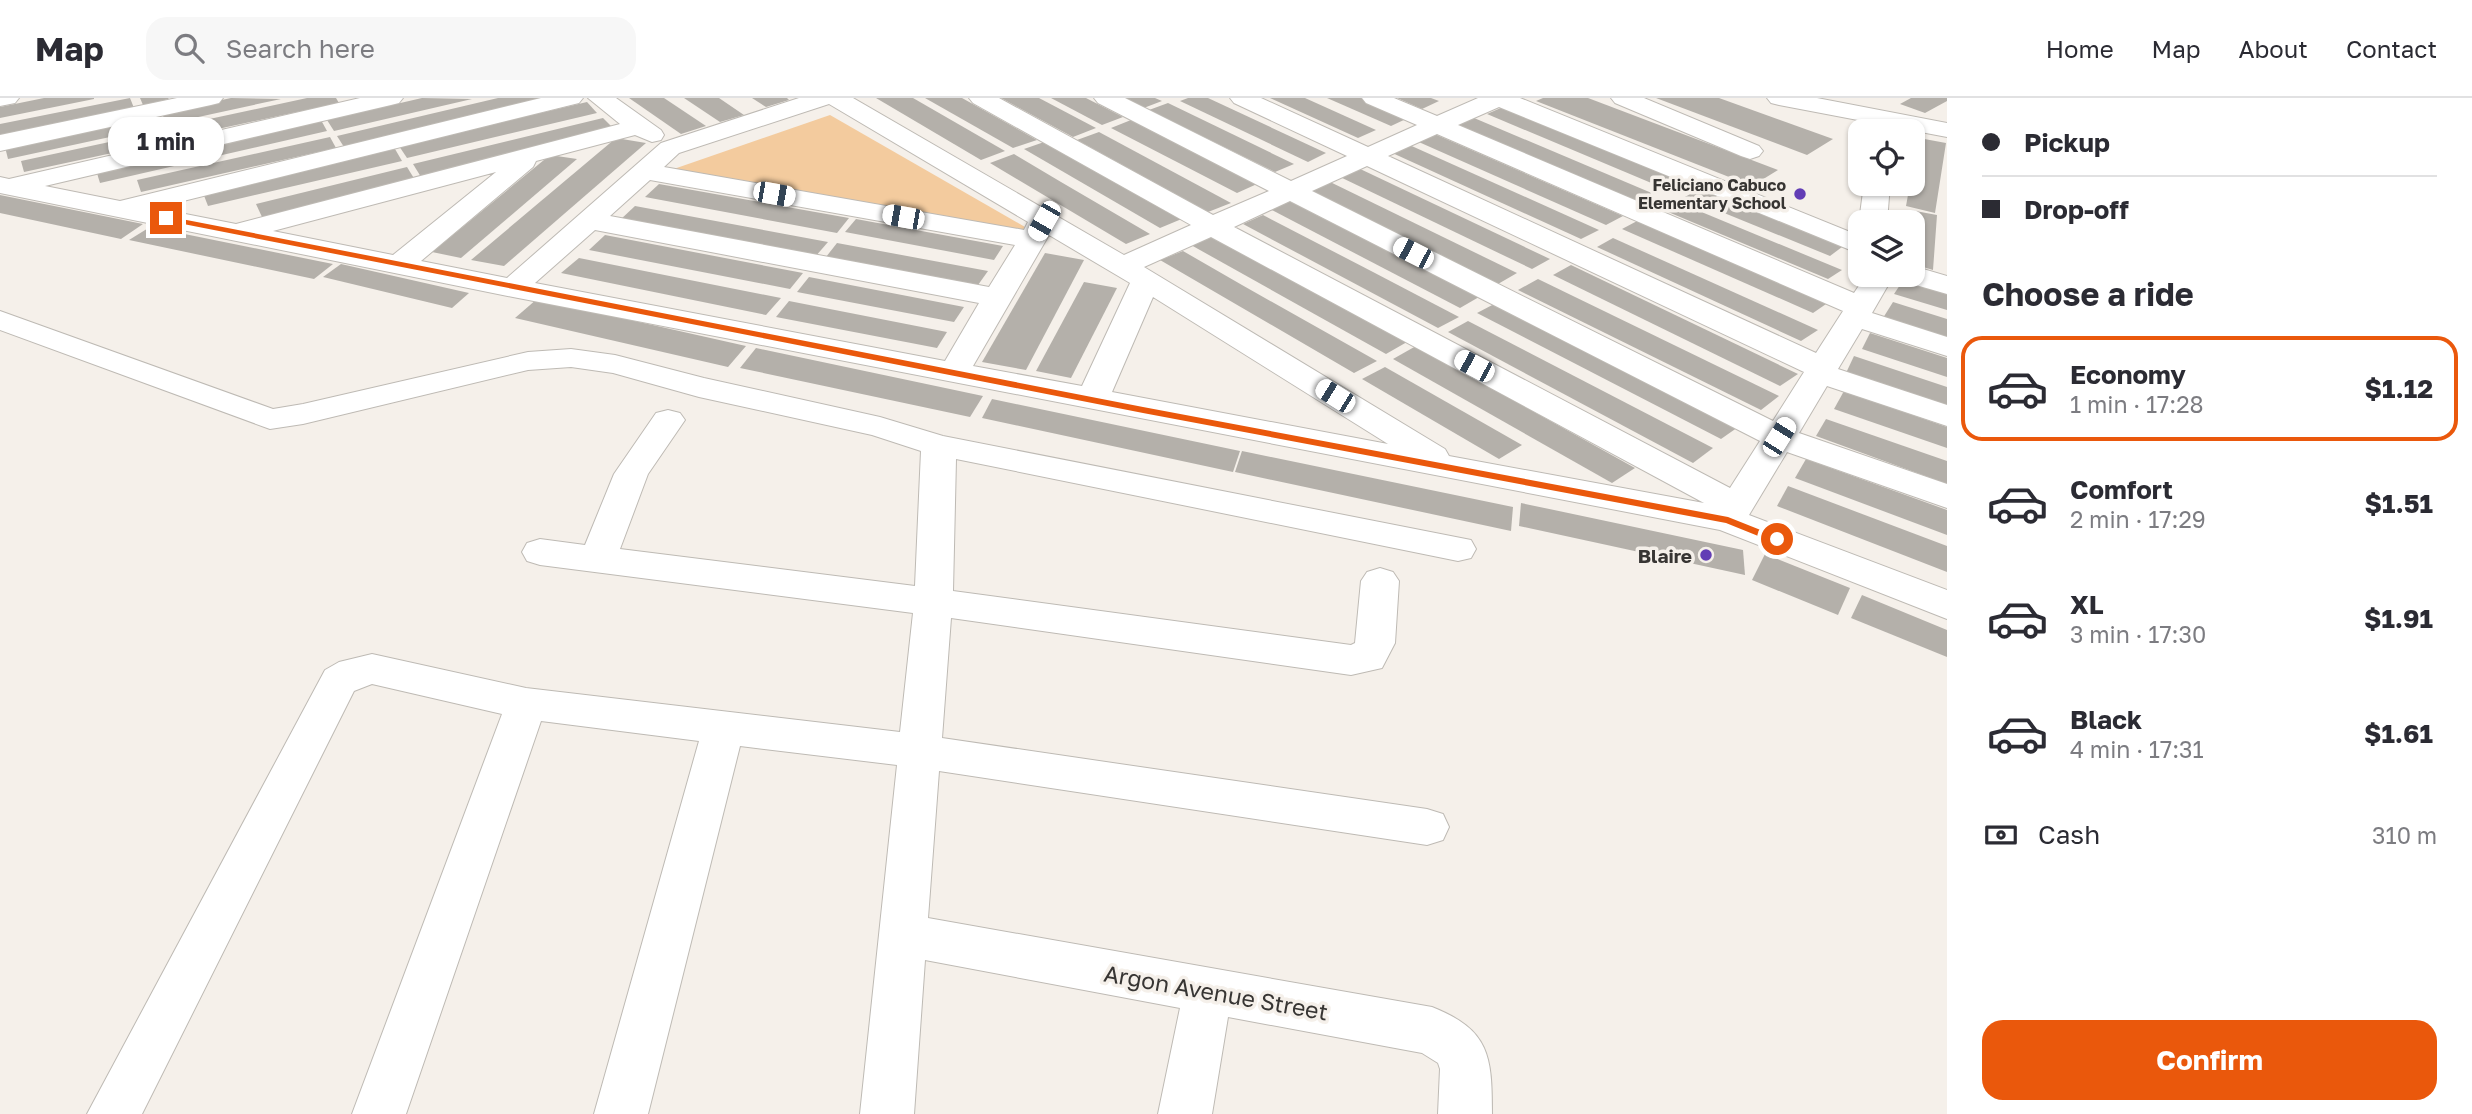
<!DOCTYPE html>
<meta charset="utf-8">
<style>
:root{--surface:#fff;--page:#f7f7f7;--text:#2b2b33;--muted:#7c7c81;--line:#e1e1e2;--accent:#ea580c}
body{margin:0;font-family:"Golos Text",sans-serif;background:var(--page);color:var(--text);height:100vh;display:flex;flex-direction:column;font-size:26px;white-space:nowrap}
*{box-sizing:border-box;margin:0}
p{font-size:23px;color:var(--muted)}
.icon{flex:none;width:38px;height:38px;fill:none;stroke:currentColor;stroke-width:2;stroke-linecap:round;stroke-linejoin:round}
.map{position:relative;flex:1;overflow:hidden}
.details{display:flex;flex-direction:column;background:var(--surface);width:525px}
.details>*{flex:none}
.guide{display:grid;align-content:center;height:154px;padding:0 35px;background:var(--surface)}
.controls{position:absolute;left:1848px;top:21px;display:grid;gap:14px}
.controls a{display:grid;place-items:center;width:77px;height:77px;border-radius:14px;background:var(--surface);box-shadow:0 2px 5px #0004;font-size:35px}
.end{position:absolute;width:32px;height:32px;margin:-16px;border:9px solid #ea580c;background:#fff;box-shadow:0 0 0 4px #fff}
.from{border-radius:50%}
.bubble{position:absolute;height:49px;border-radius:21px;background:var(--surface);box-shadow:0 2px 5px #0004;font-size:23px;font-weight:700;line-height:49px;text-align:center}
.car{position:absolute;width:21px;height:42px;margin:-21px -10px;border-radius:9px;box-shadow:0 0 5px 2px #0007;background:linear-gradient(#fff 24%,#345 0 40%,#fff 0 76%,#345 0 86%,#fff 0)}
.guide b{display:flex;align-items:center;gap:24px;height:66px;font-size:26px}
.guide b+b{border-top:2px solid var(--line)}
.guide i{width:18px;height:18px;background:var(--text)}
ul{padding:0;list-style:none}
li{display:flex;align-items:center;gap:21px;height:105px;margin:0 14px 10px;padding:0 21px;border:4px solid transparent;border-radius:21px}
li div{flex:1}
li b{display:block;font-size:26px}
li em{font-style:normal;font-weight:700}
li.selected{border-color:var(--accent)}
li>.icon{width:63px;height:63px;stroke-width:1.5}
h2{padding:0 35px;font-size:32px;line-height:84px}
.pay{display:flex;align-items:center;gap:18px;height:77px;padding:0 35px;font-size:26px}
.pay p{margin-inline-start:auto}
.action{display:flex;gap:14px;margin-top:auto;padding:14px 35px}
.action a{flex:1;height:80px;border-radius:21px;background:var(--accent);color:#fff;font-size:28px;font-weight:700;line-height:80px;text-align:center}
header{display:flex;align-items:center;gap:42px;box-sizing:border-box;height:98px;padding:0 35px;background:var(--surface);border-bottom:2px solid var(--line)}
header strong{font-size:33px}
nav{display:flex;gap:38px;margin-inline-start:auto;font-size:24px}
.search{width:490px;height:63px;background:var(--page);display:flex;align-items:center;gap:18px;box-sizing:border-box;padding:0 24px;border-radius:21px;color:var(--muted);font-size:26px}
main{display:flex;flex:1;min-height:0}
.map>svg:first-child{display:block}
.green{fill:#f3cb9e}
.building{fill:#b4b0aa}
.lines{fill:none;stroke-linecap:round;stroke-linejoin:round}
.minor-casing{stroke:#bebab4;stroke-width:2}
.minor{fill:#fff;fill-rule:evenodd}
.route{fill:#ea580c}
.poi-dot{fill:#623db5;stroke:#f5f0ea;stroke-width:2.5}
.labels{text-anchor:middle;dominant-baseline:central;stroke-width:7;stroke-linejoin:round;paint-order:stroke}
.far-poi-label{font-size:16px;font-weight:bold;fill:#373533;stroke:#f5f0ea;text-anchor:end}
.poi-label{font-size:19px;font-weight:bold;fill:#373533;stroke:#f5f0ea;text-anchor:end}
.near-street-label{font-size:23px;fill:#373533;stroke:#f5f0ea}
</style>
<header>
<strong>Map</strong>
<div class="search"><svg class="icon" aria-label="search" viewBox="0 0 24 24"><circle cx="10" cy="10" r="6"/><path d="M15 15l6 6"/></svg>Search here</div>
<nav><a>Home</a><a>Map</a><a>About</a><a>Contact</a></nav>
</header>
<main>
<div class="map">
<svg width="1947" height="1016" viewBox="0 0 1947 1016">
<rect width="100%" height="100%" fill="#f5f0ea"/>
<path class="green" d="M830 17 1025 129 1019 136 668 73Z"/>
<g class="building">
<path d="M44 0H94V1L0 20V9Z"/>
<path d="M130 0 134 10 0 38V26Z"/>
<path d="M140 0H168L169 1 143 7Z"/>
<path d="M231 0 281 1 166 26 162 15Z"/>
<path d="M307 0H336L339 5 176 40 172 29Z"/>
<path d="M422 0 472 1 334 33 327 22Z"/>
<path d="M498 0H547L344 49 337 38Z"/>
<path d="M629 0H664L706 28 681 36Z"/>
<path d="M684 0H719L744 17 720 24Z"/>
<path d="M752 0H787L789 2 766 9Z"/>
<path d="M876 0H913L1005 53 981 62Z"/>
<path d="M925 0H962L1037 42 1013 50Z"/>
<path d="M1001 0H1039L1096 30 1073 39Z"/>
<path d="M1051 0H1086L1123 19 1102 27Z"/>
<path d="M1120 0H1155L1162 3 1141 11Z"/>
<path d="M1188 0H1208L1326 55 1308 64 1180 3Z"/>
<path d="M1270 0H1305L1376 32 1358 40Z"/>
<path d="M1327 0H1362L1408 20 1391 28Z"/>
<path d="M1397 0H1431L1439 3 1422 11Z"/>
<path d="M1543 0H1588L1778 72 1752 88 1536 3Z"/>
<path d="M1656 0H1719L1833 41 1807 57Z"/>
<path d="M1911 0H1947V3L1925 15 1900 6Z"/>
<path d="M587 4 597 15 407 60 399 48Z"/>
<path d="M1168 5 1294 66 1275 74 1149 12Z"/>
<path d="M1503 9 1684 83 1668 92 1487 16Z"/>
<path d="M157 16 161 28 8 61 5 49Z"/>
<path d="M1467 17 1654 96 1638 105 1450 25Z"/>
<path d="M603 20 614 31 421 79 413 66Z"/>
<path d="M321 22 327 33 100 85 96 72Z"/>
<path d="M1131 22 1257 86 1237 95 1111 30Z"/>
<path d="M165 32 168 43 24 74 21 63Z"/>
<path d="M1099 34 1231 105 1208 114 1077 42Z"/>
<path d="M1430 34 1623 118 1606 127 1412 41Z"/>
<path d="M330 39 336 50 141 94 137 82Z"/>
<path d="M616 40 646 45 504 168 471 162Z"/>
<path d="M1919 40 1946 45 1935 115 1906 108 1910 86H1913Z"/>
<path d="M1047 43 1184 120 1160 130 1024 51Z"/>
<path d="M1405 45 1599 132 1581 141 1388 53Z"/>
<path d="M395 51 402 63 208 108 203 95Z"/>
<path d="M1014 56 1061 84 1150 136 1126 146 990 65Z"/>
<path d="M550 57 577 61 461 160 432 154Z"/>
<path d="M407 69 415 82 262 119 256 106Z"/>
<path d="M1356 69 1550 161 1532 171 1338 78Z"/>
<path d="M1324 81 1517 175 1498 186 1305 90Z"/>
<path d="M659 86 849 120 837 135 645 99Z"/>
<path d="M1699 91 1842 149 1830 158 1685 99Z"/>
<path d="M0 97 143 126 121 141 0 115Z"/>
<path d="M1285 101 1479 199 1460 210 1266 109Z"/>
<path d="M1675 103 1842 172 1828 181 1661 111Z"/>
<path d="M635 108 828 144 815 159 620 122Z"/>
<path d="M1910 112 1937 117 1933 172 1913 166V124H1909Z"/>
<path d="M1263 117 1373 174 1459 219 1438 230 1243 126Z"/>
<path d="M856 121 1003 148 994 162 845 134Z"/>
<path d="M1639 122 1829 204 1813 215 1622 131Z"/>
<path d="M150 129 333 166 314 181 129 142Z"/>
<path d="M605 137 803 175 790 191 589 152Z"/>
<path d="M1213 137 1407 244 1386 256 1191 147Z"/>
<path d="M1613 140 1818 232 1801 243 1597 149Z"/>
<path d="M837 145 988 173 978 187 826 159Z"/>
<path d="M1183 153 1242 187 1377 263 1354 275 1160 162Z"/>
<path d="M1045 155 1084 162 1026 272 982 264Z"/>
<path d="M579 160 781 200 766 217 561 175Z"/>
<path d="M341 166 469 195 452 210 323 179Z"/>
<path d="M1571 167 1798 276 1780 288 1553 177Z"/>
<path d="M809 179 964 209 954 224 797 194Z"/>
<path d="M1538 181 1779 298 1761 312 1518 192Z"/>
<path d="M1904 181 1947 194V212L1894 196Z"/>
<path d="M1084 184 1117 190 1071 280 1036 273Z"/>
<path d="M537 201 746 248 728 269 515 220Z"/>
<path d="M789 203 947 234 937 250 776 219Z"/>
<path d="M1498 204 1741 327 1721 341 1477 215Z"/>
<path d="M1893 204 1947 221V241L1883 220Z"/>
<path d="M1468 223 1713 350 1693 365 1448 234Z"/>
<path d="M1870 235 1947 260V279L1862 251Z"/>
<path d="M1416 248 1635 370 1612 385 1393 261Z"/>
<path d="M756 250 983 298 970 319 740 270Z"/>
<path d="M1854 258 1947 289V309L1846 275Z"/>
<path d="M1385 269 1522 347 1499 361 1362 281Z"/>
<path d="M1844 293 1947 329V350L1834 311Z"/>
<path d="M992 301 1240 353 1233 374 982 320Z"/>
<path d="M1826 321 1947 363V386L1816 338Z"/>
<path d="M1242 353 1513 409 1511 433 1235 374Z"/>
<path d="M1806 361 1947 412V437L1795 380Z"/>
<path d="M1788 388 1947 448V474L1777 408Z"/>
<path d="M1521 405 1743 452 1745 477 1519 428Z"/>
<path d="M1765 456 1850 490 1838 517 1752 482Z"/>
<path d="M1862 497 1947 532V559L1851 520Z"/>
</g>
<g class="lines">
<defs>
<g id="minor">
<path d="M0 0H19L15 5 0 8Z"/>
<path d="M177 0H223L219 5 211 7 0 53V37Z"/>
<path d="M360 0H403L399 5 391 7 45 88 120 103 541 0H583L579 5 155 110 236 126 620 26 588 0H616L661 32 664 37 661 42 652 44 635 37 536 63 533 69 421 163 507 180 661 45 799 0H853L1124 157 1191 127 973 5 969 0H999L1213 117 1269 93 1098 5 1094 0H1125L1291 83 1347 58 1234 5 1230 0H1261L1368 49 1417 27 1366 5 1362 0H1394L1437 18 1478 0H1520L1860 138V156L1499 9 1458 27 1854 195 1866 177H1894L1872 215 1947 239V258L1862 231 1838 271 1947 307V328L1827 288 1799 335 1947 386V410L1787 354 1749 417 1947 492V521L1720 432 513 199 0 95V79L9 81ZM829 6 1028 124 1024 132 664 69 679 55ZM1437 36 1843 213 1816 255 1388 58ZM1367 68 1804 274 1773 323 1312 93ZM496 74 393 157 273 133ZM650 82 1015 147 989 189 610 118ZM1290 103 1760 343 1730 390 1234 129ZM595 132 979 205 945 263 535 185ZM1049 137 1130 185 1082 288 973 268ZM1211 139 1704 405 1449 358 1445 351 1144 169ZM1153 199 1388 346 1112 294Z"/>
<path d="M1611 0H1644L1759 48 1763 53 1759 58 1750 61 1741 58 1615 5Z"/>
<path d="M1767 0H1817L1947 25V39L1779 7 1771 5Z"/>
<path d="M1864 86H1890L1887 124H1859Z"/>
<path d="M1913 168 1947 178V196L1902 183 1898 177H1913Z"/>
<path d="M0 213 273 311 303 306 528 254 571 251 615 257 704 280 880 319 943 338 1471 442 1476 451 1471 460 1458 463 956 361 953 493 1351 547 1355 545 1361 483 1367 474 1380 470 1393 474 1399 483 1395 545 1382 570 1351 577 951 520 942 640 1427 711 1443 716 1449 729 1443 742 1427 747 939 673 928 820 1432 909C1490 932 1492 958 1492 1016H1438L1440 971 1438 965 1422 955 1228 919 1212 1016H1158L1180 910 925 862 914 1016H860L897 667 740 648 648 1016H594L699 643 541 623 406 1016H352L502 616 372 586 354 593 142 1016H87L325 572 339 564 372 556 526 590 900 634 913 515 540 467 527 463 522 454 527 445 540 441 585 447 614 376 656 315 668 312 680 315 685 322 648 376 620 451 915 488 921 353 872 337 699 299 613 275 571 269 528 272 303 326 270 331 0 232Z"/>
</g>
</defs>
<use href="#minor" class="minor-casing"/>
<use href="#minor" class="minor"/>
</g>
<path class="route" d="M166 118 1143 309 1728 419 1783 441 1773 444 1726 425 1143 315 163 122Z"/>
<g class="poi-dot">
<circle cx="1800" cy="96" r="7"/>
<circle cx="1706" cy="457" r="7"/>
</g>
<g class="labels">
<g class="far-poi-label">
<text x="1786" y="87">Feliciano Cabuco<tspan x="1786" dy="18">Elementary School</tspan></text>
</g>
<g class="poi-label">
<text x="1692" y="457">Blaire</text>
</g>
<g class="near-street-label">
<text transform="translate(1216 894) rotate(10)">Argon Avenue Street</text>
</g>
</g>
</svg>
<div class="controls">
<a><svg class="icon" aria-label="locate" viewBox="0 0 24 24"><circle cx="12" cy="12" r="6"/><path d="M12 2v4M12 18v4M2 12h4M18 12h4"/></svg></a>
<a><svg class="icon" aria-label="layers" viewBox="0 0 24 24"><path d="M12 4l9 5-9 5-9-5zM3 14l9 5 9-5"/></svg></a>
</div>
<i class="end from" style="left:1777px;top:441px"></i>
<i class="end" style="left:166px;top:120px"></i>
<div class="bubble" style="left:108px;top:19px;width:116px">1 min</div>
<i class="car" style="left:774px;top:96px;rotate:100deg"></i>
<i class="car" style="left:903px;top:119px;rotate:280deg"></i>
<i class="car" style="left:1044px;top:123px;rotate:210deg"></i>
<i class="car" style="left:1413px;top:155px;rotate:297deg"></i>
<i class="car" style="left:1474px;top:268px;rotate:298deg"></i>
<i class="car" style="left:1335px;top:298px;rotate:302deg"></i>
<i class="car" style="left:1779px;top:339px;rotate:32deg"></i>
</div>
<section class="details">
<div class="guide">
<b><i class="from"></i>Pickup</b>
<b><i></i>Drop-off</b>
</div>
<h2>Choose a ride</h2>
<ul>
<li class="selected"><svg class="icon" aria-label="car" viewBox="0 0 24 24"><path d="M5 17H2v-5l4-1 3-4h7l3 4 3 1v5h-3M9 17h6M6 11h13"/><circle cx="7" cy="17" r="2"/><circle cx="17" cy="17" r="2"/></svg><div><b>Economy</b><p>1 min · 17:28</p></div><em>$1.12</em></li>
<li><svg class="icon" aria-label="car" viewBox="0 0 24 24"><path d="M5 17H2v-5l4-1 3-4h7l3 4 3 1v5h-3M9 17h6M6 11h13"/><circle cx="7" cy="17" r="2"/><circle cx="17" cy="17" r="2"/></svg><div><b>Comfort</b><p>2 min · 17:29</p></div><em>$1.51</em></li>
<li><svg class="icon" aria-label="car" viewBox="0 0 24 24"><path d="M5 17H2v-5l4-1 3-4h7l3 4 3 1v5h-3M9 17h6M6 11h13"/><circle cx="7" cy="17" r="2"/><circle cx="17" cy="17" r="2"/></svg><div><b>XL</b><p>3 min · 17:30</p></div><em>$1.91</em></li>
<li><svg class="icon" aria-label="car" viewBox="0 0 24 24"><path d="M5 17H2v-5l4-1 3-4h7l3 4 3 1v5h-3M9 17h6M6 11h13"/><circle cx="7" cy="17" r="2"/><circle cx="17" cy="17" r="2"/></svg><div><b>Black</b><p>4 min · 17:31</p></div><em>$1.61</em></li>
</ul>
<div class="pay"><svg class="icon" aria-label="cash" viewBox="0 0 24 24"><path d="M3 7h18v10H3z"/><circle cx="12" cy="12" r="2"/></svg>Cash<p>310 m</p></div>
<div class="action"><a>Confirm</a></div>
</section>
</main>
